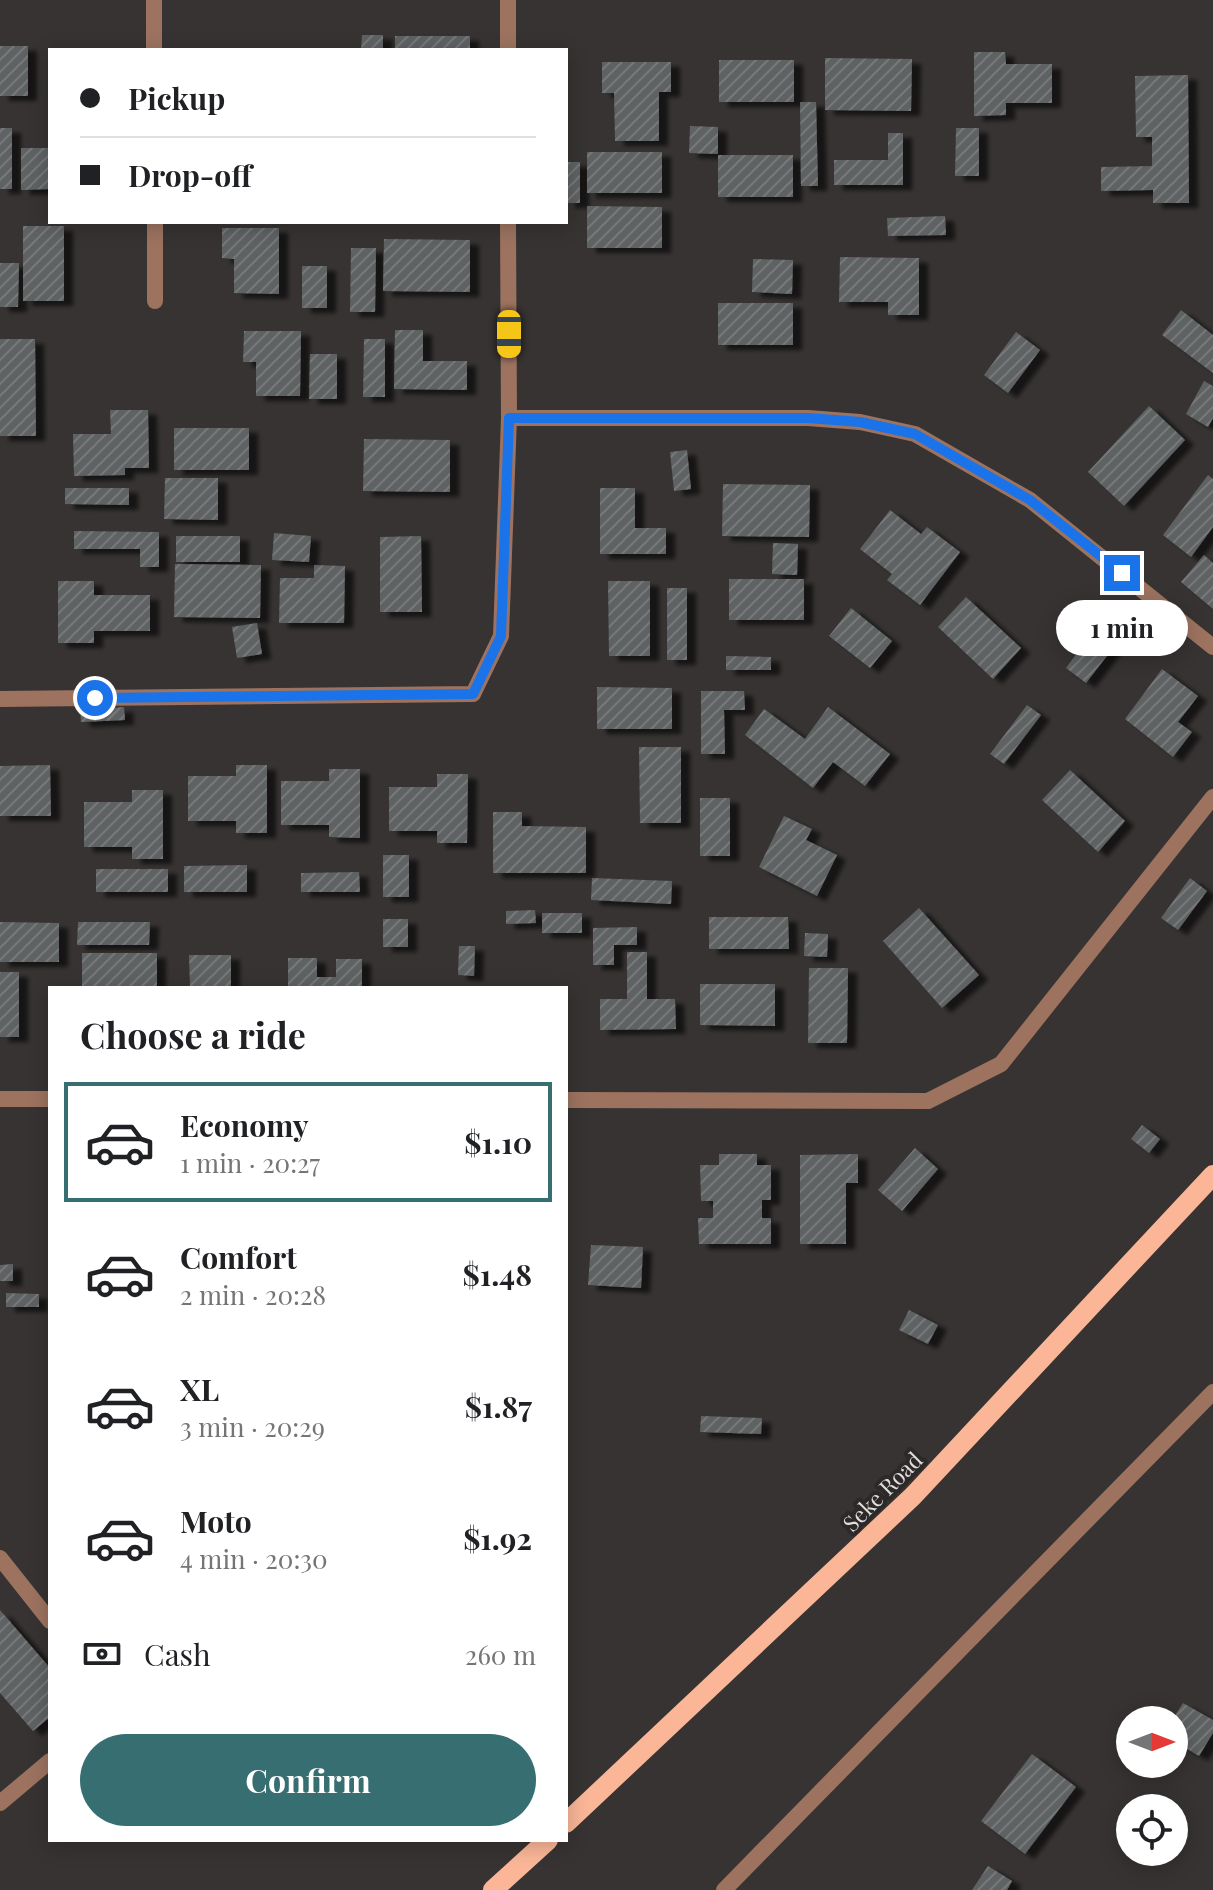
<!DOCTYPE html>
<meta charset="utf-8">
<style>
:root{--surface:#fff;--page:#f6f6f6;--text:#202124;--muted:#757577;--line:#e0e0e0;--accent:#366e72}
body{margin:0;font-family:"Playfair Display",serif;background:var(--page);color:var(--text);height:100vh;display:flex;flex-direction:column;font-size:30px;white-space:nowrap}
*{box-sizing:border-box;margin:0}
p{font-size:26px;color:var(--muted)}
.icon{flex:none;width:44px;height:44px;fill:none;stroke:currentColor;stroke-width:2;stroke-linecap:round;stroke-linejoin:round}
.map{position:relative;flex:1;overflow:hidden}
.side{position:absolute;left:48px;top:986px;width:520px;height:856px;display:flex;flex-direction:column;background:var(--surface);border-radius:0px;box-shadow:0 4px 20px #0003}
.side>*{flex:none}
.banner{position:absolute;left:48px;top:48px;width:520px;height:176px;border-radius:0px;box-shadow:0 4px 20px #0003;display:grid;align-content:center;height:176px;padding:0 32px;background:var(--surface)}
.needle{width:52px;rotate:90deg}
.tools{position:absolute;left:1116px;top:1706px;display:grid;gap:16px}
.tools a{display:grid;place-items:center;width:72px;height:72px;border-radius:50%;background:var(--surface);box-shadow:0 4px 20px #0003;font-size:40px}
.end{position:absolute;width:36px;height:36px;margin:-18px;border:10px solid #1a73e8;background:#fff;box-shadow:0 0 0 4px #fff}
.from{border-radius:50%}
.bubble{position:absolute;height:56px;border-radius:28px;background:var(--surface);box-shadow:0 4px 20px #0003;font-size:26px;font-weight:700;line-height:56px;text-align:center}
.car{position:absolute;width:24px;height:48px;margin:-24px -12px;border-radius:10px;box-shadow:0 0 6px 2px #0007;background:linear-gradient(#f5c518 24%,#345 0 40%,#f5c518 0 76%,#345 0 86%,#f5c518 0)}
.banner b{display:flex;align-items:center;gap:28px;height:76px;font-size:30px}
.banner b+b{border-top:2px solid var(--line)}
.banner i{width:20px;height:20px;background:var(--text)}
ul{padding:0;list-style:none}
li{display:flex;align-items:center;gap:24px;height:120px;margin:0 16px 12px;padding:0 16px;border:4px solid transparent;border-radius:0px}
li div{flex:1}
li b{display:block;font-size:30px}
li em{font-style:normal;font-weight:700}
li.on{border-color:var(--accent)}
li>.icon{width:72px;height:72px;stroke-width:1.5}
h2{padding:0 32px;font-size:36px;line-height:96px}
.pay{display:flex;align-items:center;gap:20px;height:88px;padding:0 32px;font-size:30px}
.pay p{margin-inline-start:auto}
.button{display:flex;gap:16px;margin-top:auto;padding:16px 32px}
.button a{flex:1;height:92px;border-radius:48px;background:var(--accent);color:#fff;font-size:32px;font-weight:700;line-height:92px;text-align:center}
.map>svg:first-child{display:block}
.building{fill:url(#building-hatch);filter:url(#shadow)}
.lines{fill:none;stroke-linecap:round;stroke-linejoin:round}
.service{stroke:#9d7360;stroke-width:16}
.minor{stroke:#9d7360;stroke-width:16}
.primary{stroke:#fab697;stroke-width:20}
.route{stroke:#1a73e8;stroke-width:10}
.labels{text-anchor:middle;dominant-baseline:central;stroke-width:8;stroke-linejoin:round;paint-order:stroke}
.street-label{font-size:22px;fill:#e0dfde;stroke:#2c2928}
</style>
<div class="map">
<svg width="1213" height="1890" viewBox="0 0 1213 1890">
<defs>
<pattern id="building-hatch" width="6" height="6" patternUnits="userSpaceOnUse" patternTransform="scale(2)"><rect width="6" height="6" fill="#5f6263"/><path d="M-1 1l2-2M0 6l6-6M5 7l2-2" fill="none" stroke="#767879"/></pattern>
<filter id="shadow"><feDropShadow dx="9" dy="5" stdDeviation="2" flood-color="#0009"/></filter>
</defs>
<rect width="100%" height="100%" fill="#363332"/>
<g class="building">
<path d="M362 35H383V50H361Z"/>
<rect x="395" y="36" width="75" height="14"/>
<rect x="0" y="46" width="28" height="50"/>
<path d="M974 52H1005L1006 64H1052V103H1006V115L974 116Z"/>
<path d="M825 58 912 59 911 111 825 110Z"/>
<rect x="719" y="60" width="75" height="42"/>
<path d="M602 62H671V92H659V141H615L614 93H602Z"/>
<path d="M1188 75 1189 203H1153V190L1101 191V167L1152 166V137H1136L1135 76Z"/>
<path d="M800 102H816L818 186H801Z"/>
<path d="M690 126 718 127V154L689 153Z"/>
<rect x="0" y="128" width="12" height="61"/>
<path d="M956 128H979V176H955Z"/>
<path d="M888 133H903V185H834V160H888Z"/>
<path d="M21 148H50V189L21 190Z"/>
<rect x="587" y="152" width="75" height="41"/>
<rect x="718" y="155" width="75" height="42"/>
<rect x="566" y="162" width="14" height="41"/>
<path d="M587 206 662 207V248H587Z"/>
<path d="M945 216 946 235 888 236 887 218Z"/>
<rect x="23" y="226" width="41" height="75"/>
<path d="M222 228H279V294L234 293V259L222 258Z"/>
<path d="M384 239 470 240V292L383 291Z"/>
<path d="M351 248H376L375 312H350Z"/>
<path d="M840 257 919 258V315H888V302H839Z"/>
<path d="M753 259 793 260 792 294 752 292Z"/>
<path d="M0 263H19L18 307H0Z"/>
<rect x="302" y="266" width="25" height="42"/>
<rect x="718" y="303" width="75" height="42"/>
<path d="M1181 310 1213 335V373L1162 335Z"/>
<path d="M395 330H423V361H467V390L394 389Z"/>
<path d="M244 331H301L300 396H256V362H243Z"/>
<path d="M1016 332 1040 350 1008 393 984 375Z"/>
<path d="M0 339H35L36 436H0Z"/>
<path d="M364 339H385V397H363Z"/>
<path d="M310 354H337V399H309Z"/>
<path d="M1204 381 1213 386V418L1208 427 1186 414Z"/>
<path d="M1149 406 1185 440 1124 506 1088 472Z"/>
<path d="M110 410H148L149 468H125V475L74 476 73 434H111Z"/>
<rect x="174" y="428" width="75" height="42"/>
<path d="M364 439 450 440V492L363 491Z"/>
<path d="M687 450 691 489 674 491 670 452Z"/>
<path d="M1208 475 1213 479V527L1191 557 1163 535Z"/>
<path d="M165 478H218V520L164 519Z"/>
<path d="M723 484 810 485 809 537 722 536Z"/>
<path d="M65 488H129V505L65 504Z"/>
<path d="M600 488H635V528H666V554H600Z"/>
<path d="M890 510 921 534 927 527 960 552 920 605 887 580 892 574 860 549Z"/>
<path d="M74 531 159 532V567H140V549H74Z"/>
<path d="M274 533 311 536 309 562 272 560Z"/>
<rect x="176" y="536" width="64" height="26"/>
<path d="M421 536 422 612H380V537Z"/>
<path d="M773 543 798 544 797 575 772 574Z"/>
<path d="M1204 555 1213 563V609L1181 582Z"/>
<path d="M175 564 261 565 260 618 174 617Z"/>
<path d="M314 565 345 566 344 623H279L280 578H314Z"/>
<rect x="729" y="579" width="75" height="41"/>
<path d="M58 581H94V595H150V631H94V643H58Z"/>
<path d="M608 581H650V656H609Z"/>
<rect x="667" y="588" width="20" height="72"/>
<path d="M966 597 1021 648 993 679 938 627Z"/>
<path d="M851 608 892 641 870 668 829 636Z"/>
<path d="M1102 619 1123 635 1086 683 1066 668Z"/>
<path d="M257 623 262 654 237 658 232 627Z"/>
<path d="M726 656 771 657V670H726Z"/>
<path d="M1162 669 1198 696 1178 722 1192 732 1173 757 1125 719Z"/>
<path d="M597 687 672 688V729H597Z"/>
<path d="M701 691H744L745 710H724L725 754H701Z"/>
<path d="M1027 705 1041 715 1004 764 990 754Z"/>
<path d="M124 707 125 720 81 722 80 710Z"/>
<path d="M828 707 890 754 865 786 833 762 813 788 745 735 764 709 805 739Z"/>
<path d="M639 747H681V823H640Z"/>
<path d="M50 765 51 816H0V766Z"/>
<path d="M236 765H267V833H236V821H188V776H236Z"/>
<path d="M329 769H360V838L329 837V825H281V781H329Z"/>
<path d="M1070 770 1125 821 1098 852 1042 800Z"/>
<path d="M437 774H468L467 843H437V831H389V787H437Z"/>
<path d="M132 790H163V859H132V847H84V802H132Z"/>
<rect x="700" y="798" width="30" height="58"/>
<path d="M493 812H522V826L586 827V873H493Z"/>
<path d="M784 816 812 829 806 840 837 855 817 896 759 867Z"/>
<rect x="383" y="855" width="26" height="42"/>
<path d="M247 865V892H184V866Z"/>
<rect x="96" y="869" width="72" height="23"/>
<path d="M359 872 360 892H301V873Z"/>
<path d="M592 878 672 881 671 904 591 900Z"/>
<path d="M1190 878 1207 891 1178 930 1161 918Z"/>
<path d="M919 908 979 975 942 1008 883 941Z"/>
<path d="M535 910 536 923 506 924V911Z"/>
<rect x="542" y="913" width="40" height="20"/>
<path d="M709 917H788L789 949H709Z"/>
<rect x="383" y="919" width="25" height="28"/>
<path d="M0 922 59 923V962H0Z"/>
<path d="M78 922H150L149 945H77Z"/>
<path d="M637 927V945H614V965H593V928Z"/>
<path d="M805 933 828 934 827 957 804 956Z"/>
<path d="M459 946H475L474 976 458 975Z"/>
<path d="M627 952H647V999H675L676 1029 600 1030V999H627Z"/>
<rect x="82" y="953" width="75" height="35"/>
<path d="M189 955H231V988H190Z"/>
<path d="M288 958H317V977H336V959H362V988H288Z"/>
<path d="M809 968H848L847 1043H808Z"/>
<rect x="0" y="972" width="19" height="65"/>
<path d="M700 984H775V1026L700 1025Z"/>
<path d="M1142 1125 1160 1139 1149 1153 1131 1139Z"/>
<path d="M915 1148 938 1169 902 1211 878 1190Z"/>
<path d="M719 1154H757V1165H771V1200H762V1218H771V1244H699L698 1218H713V1201H701L700 1165H719Z"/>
<path d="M858 1154V1183H846V1244H800V1155Z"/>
<path d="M591 1245 643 1247 641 1288 588 1285Z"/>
<path d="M13 1264V1281H0V1265Z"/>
<path d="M6 1293 39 1294V1307H6Z"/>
<path d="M909 1310 938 1325 928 1344 899 1330Z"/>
<path d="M701 1416 762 1418 761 1434 700 1432Z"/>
<path d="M0 1610 50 1668V1717L33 1731 0 1693Z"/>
<path d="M1183 1703 1213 1720V1733L1199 1756 1174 1741 1172 1720Z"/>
<path d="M1032 1754 1076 1787 1025 1854 981 1821Z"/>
<path d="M988 1866 1012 1881 1007 1890H972Z"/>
</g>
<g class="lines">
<g class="service">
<path d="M0 1558 50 1621"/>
<path d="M0 1803 50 1761"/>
<path d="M724 1890 1213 1392"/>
</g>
<g class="minor">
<path d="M154 0V50"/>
<path d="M508 0V50"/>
<path d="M155 222V301"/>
<path d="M509 418H808L860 422 915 434 1030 500 1213 647"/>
<path d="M0 699 473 694 501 636 509 418 508 222"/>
<path d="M0 1099H50"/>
<path d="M566 1100 928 1101 1001 1064 1213 797"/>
</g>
<g class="primary">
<path d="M566 1823 913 1496 1213 1175"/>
<path d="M493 1890 548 1840"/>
</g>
</g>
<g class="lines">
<path class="route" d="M95 698 473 694 501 636 509 418H808L860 422 915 434 1030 500 1122 573"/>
</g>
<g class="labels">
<g class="street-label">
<text transform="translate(882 1491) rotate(-45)">Seke Road</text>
</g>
</g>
</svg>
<div class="tools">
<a><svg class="needle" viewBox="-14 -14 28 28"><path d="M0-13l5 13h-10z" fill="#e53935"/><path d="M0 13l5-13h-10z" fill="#757577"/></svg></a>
<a><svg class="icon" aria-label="locate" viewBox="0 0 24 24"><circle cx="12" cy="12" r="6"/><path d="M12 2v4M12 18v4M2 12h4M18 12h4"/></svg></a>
</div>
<i class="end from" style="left:95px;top:698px"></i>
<i class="end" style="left:1122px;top:573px"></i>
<div class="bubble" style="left:1056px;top:600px;width:132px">1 min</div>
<i class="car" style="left:509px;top:334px;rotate:180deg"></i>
<div class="banner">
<b><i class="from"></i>Pickup</b>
<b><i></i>Drop-off</b>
</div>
<section class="side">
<h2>Choose a ride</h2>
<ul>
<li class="on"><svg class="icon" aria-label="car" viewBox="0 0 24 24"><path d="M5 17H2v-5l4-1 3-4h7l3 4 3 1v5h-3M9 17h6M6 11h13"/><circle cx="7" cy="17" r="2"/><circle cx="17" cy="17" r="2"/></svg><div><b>Economy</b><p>1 min · 20:27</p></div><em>$1.10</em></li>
<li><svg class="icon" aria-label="car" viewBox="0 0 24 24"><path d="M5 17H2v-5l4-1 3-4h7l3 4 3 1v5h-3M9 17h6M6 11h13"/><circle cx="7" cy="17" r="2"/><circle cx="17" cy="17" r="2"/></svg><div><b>Comfort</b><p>2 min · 20:28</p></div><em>$1.48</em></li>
<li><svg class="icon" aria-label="car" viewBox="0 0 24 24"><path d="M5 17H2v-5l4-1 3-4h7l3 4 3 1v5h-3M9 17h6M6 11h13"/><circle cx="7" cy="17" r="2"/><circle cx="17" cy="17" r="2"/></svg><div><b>XL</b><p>3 min · 20:29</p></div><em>$1.87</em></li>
<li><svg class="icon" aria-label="car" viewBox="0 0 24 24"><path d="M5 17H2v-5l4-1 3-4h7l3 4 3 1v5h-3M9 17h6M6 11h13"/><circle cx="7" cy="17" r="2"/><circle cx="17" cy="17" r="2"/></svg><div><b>Moto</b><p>4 min · 20:30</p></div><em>$1.92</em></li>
</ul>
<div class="pay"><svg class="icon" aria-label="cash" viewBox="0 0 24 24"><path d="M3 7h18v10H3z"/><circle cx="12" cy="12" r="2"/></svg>Cash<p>260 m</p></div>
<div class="button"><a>Confirm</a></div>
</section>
</div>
